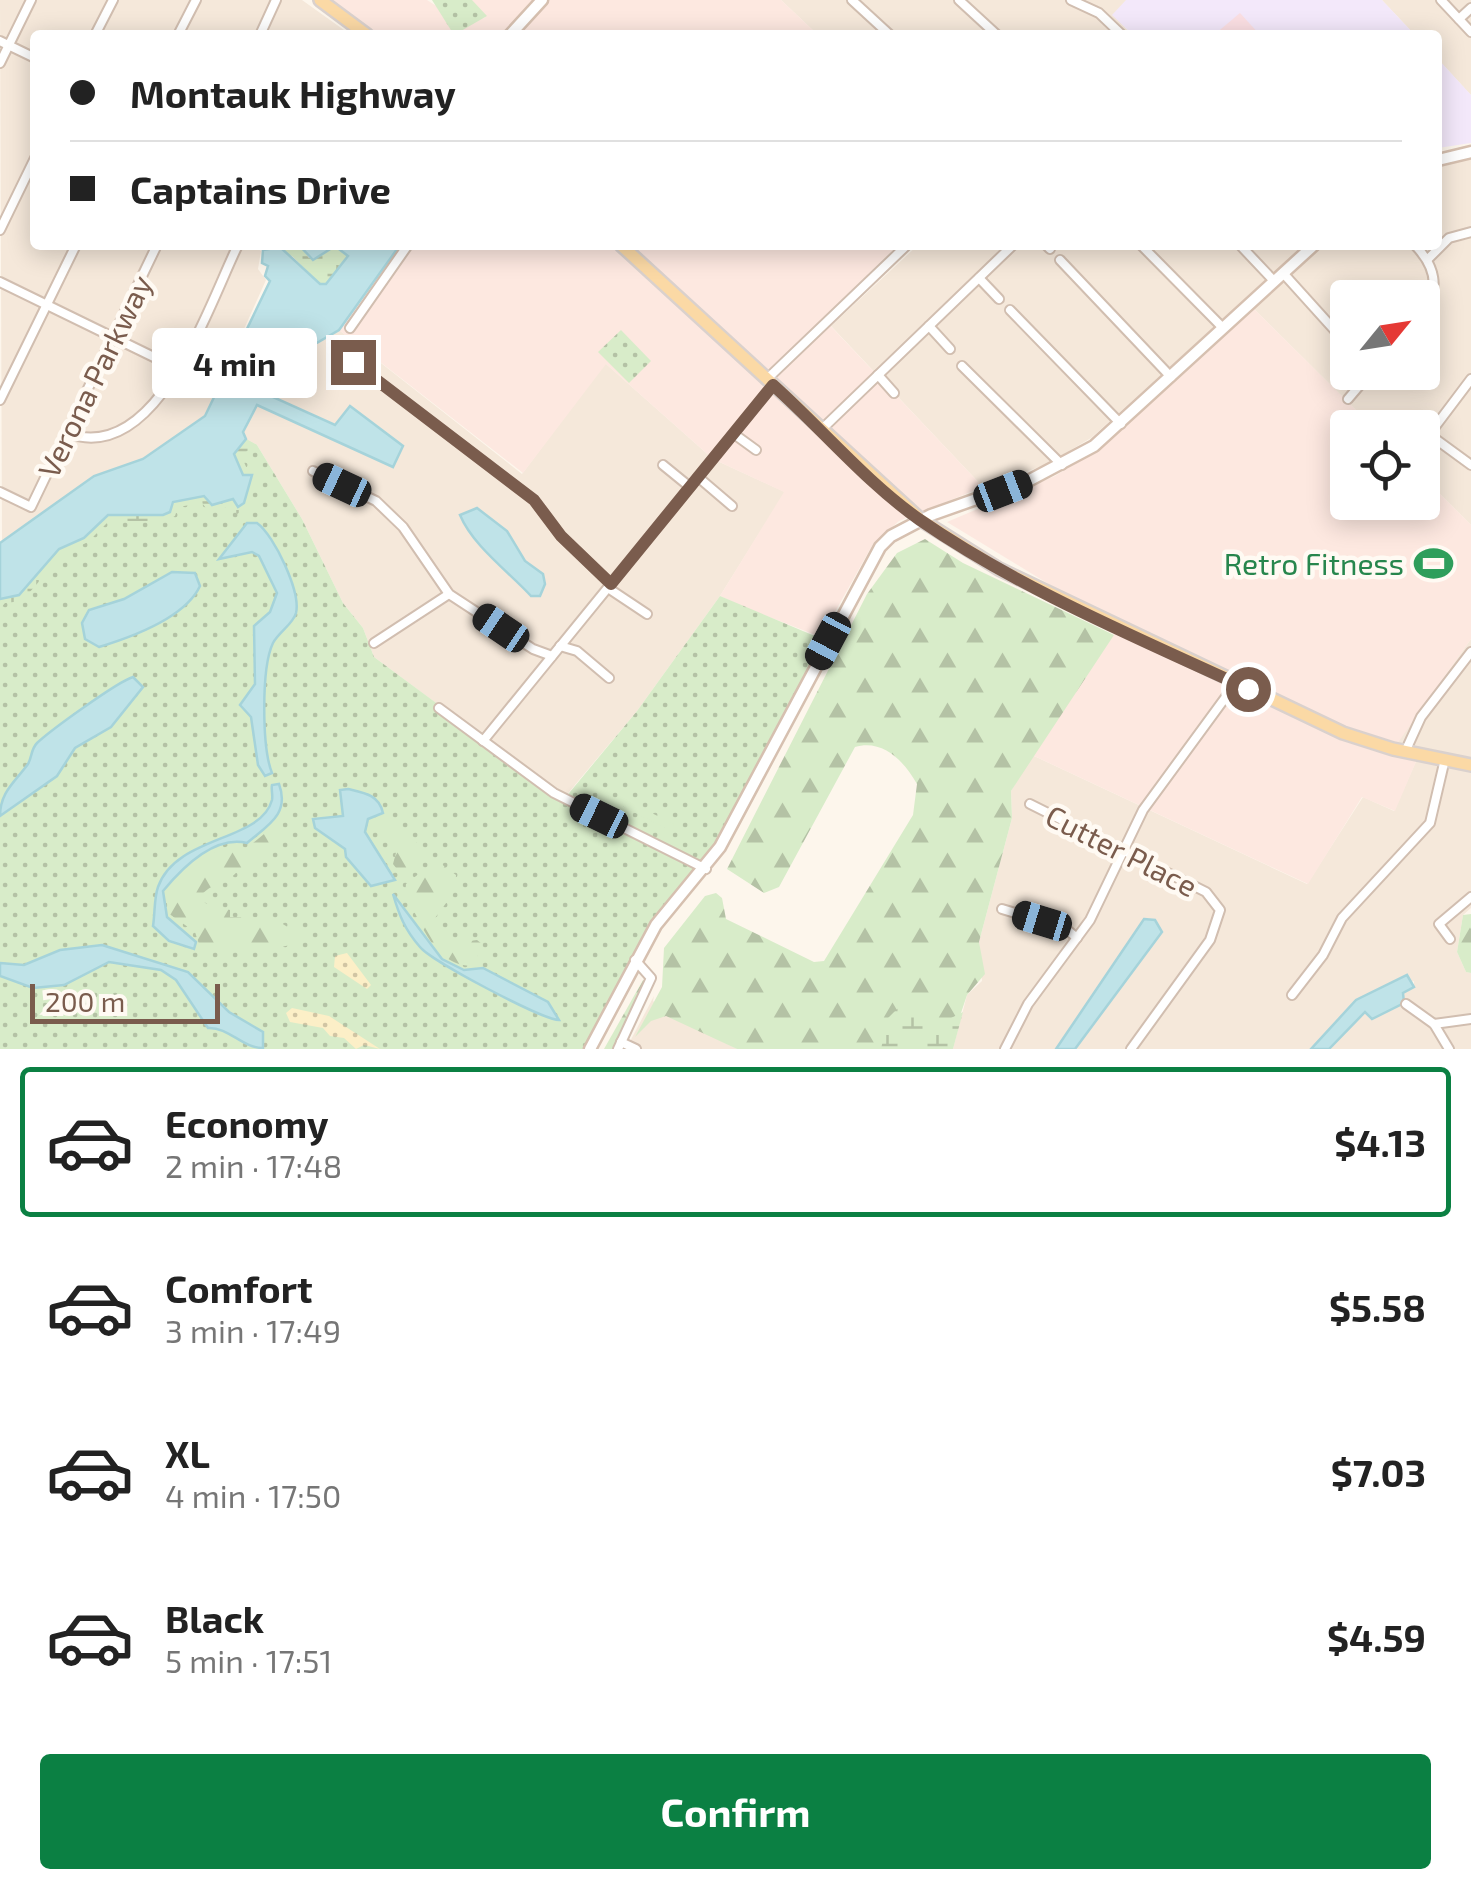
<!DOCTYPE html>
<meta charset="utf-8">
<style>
:root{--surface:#fff;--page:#f2f2f2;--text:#222;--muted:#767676;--line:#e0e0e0;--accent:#0b8043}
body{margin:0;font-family:"Exo 2",sans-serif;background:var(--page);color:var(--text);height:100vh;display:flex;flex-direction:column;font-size:38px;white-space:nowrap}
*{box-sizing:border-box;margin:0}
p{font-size:32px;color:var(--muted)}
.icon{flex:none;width:55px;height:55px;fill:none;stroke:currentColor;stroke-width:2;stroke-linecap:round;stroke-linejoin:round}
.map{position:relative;height:1049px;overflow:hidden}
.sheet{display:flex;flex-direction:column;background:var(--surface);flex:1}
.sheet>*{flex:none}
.banner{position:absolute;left:30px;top:30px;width:1412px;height:220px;border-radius:10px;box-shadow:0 5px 25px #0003;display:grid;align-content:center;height:220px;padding:0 40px;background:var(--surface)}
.needle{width:65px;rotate:60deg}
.controls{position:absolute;left:1330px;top:280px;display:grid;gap:20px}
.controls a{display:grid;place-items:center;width:110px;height:110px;border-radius:10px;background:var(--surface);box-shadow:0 5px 25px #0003;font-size:50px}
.scale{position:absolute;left:30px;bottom:25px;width:190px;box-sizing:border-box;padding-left:10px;border:5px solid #7a5c4d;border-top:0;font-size:28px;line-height:35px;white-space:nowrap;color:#7a5c4d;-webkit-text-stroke:8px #fffaf3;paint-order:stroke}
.end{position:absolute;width:45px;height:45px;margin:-22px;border:12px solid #7a5c4d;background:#fff;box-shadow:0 0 0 5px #fff}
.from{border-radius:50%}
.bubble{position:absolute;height:70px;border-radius:10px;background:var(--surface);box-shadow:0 5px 25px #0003;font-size:32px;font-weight:700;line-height:70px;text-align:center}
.car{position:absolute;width:30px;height:60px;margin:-30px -15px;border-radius:12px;box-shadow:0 0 8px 2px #0007;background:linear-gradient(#222 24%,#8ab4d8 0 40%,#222 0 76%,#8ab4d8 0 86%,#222 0)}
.banner b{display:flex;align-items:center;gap:35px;height:95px;font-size:38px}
.banner b+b{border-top:2px solid var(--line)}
.banner i{width:25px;height:25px;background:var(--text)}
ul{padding:18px 0 0;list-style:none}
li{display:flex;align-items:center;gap:30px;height:150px;margin:0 20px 15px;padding:0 20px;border:5px solid transparent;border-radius:10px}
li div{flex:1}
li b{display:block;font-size:38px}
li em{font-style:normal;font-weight:700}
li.active{border-color:var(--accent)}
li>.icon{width:90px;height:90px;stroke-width:1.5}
.primary-button{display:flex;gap:20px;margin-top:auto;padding:20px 40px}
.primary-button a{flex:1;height:115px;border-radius:10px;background:var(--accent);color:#fff;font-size:40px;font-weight:700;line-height:115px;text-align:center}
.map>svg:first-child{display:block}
.residential{fill:#f5e8da;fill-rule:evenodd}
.commercial{fill:#fde8e0}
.education{fill:#f3e8fa}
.medical{fill:#fbdfe3}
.grass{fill:url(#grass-dots)}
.forest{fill:url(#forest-firs)}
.wetland{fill:url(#wetland-marsh)}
.sand{fill:url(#sand-dots)}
.pitch{fill:#d8ecc9}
.water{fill:#bfe3e8;stroke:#a5d3da;stroke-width:2.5}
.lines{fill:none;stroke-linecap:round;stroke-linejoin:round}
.street-casing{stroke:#d1beb0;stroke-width:12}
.secondary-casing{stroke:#d6c0b0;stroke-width:15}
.primary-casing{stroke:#dad1cd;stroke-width:16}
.street{stroke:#fff;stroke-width:8}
.secondary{stroke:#fff;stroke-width:10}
.primary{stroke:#fbd9a5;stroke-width:11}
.route{stroke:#7a5c4d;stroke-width:12}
.labels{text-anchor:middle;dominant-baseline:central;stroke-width:9;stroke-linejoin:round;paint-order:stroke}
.street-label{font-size:30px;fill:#7a5c4d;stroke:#fffaf3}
.leisure-label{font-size:30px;fill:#27864d;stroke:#fffaf3;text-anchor:end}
</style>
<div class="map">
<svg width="1471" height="1049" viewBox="0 0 1471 1049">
<defs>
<pattern id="grass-dots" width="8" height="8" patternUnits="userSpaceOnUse" patternTransform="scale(2.5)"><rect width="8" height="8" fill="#d8ecc9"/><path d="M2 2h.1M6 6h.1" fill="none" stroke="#b4c2a5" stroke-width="1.8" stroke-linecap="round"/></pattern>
<pattern id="forest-firs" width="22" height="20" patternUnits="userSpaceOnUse" patternTransform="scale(2.5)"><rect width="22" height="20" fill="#d8ecc9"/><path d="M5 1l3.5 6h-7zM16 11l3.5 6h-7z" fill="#b4c2a5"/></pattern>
<pattern id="wetland-marsh" width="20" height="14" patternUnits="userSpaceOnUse" patternTransform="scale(2.5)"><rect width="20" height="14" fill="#d8ecc9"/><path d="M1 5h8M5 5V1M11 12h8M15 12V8" fill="none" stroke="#b4c2a5"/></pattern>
<pattern id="sand-dots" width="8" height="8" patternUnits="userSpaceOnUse" patternTransform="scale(2.5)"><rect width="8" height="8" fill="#fcefc7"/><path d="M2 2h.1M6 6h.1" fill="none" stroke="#d1c5a4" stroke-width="1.8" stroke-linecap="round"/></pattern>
</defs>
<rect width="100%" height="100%" fill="#fdf6ec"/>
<g class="residential">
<path d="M0 0H302L351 35H35V245H251L261 251 258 269 266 280 205 416 143 459 94 476 2 544Z"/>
<path d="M781 0H1134L1137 4 1121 23 1132 35H818Z"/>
<path d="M1382 0H1471V95L1438 59V35H1415Z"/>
<path d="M1471 159V525L1423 477 1422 428 1373 427 1252 307 1321 245H1438V167ZM1348 298H1422V372H1348Z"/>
<path d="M918 245H1305L1091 438 1045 465 983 487 831 326Z"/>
<path d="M339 330 522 474 605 363 713 459 785 492 720 596 637 711 564 798 374 657 363 628 343 603 302 519 257 445 246 439 243 432 257 405 393 467 349 407 335 425 263 393 291 358Z"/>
<path d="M1471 639V760L1396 744Z"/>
<path d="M1032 755 1307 884 1363 797 1394 811 1418 757 1471 769V908L1463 915 1457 952 1466 972 1471 973V1049H1329L1365 1011 1414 986V981L1356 1001 1311 1049H1075L1160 926 1148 918 1056 1049H953L967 995 982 981 979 942 1012 818 1011 791Z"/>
<path d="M654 996 653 1001 665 1012 737 1049H626Z"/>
</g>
<g class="commercial">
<path d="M329 0H427L461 22 485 18 471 0H781L818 35H377Z"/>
<path d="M405 245H898L823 318 983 487 899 521 873 544 821 637 748 609 720 596 784 492 713 459 606 364 523 473 339 330Z"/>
<path d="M1252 307 1373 427 1348 428V502H1422L1423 477 1471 525V639L1392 751 1418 757 1395 811 1362 797 1308 884 1032 755 1119 627 947 522 1055 476 1093 452Z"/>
</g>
<g class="education">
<path d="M1126 0H1382L1415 35H1260L1240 14 1214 35H1133L1112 15Z"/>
<path d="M1438 59 1471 95V143L1438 148Z"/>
</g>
<path class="medical" d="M1240 13 1260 35H1214Z"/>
<g class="grass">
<path d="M432 0H472L487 16 454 35Z"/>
<path d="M621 330 651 361 629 383 598 352Z"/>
<path d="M246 439 257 445 302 519 343 603 363 628 374 657 565 798 637 711 720 596 829 642 720 847 670 906 590 1049H0V599L95 522 234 454Z"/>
</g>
<g class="forest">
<path d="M925 539 963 563 1114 635 1011 791 1012 818 979 942 985 974 967 995 949 1049H737L666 1016 651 1021 635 1037 662 987 664 948 705 896 716 893 722 898 726 919 814 962 824 961 913 815 917 784C904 761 883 739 855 747L779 887 764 893 727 869 867 594 897 553Z"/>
<path d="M385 818 396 820 425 852 403 877 393 864 397 849 391 843 392 833 375 826Z"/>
<path d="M281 820 285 835 257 869H239C228 886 206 882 198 901L230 910V917L273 918 299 934 300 942C265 953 239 951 201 950L195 932 168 913 166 891 189 864 230 845 247 848Z"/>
<path d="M436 860 456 875 455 891 435 918 439 930 462 942 477 940 482 944 474 966C433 966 423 924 405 895L406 884Z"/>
<path d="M1471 914V973L1466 972 1457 952 1463 915Z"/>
<path d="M643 980 646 984 613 1049H604Z"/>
</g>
<g class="wetland">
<path d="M255 245H299L309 258 339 246 348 256 326 285 320 284 292 256Z"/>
<path d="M246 439 257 445 241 455 247 469H258L259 488 251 493 249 507 237 514 231 506 209 512 202 503 178 507 175 516 165 521H109L88 542 63 554 22 601 5 603 0 609 2 597 20 595 60 549 84 538 108 515H163L173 502 205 496 243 504 252 475 243 476 234 454Z"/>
<path d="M900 1006H913L945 1021 963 1012 953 1049H881L888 1018Z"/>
</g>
<g class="sand">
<path d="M347 953 371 985 367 989 334 967 335 956Z"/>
<path d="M292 1008 329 1016 380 1049 364 1045 356 1049 344 1038 330 1036 323 1028 290 1022 286 1013Z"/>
</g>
<path class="pitch" d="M623 799 674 824 671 831 620 805Z"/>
<g class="water">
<path d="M299 245H400L339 330 291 358 264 393 335 425 350 406 403 446 393 467 257 405 243 432 246 439 234 454 243 475H252L244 503 238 507 233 499 212 505 204 496 173 502 170 512 163 515H108L84 538 59 549 19 595 0 599V543L94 476 143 459 205 416 270 281 265 276 268 266 262 263 263 250 280 247 320 284H326L348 256 335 246 313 260Z"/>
<path d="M477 508 507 531 525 561 543 574 545 584 540 596H531C509 572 473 546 460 515Z"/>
<path d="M247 523H257C274 535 301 592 296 613 293 624 279 632 273 643 261 668 262 748 272 773L265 776 258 765 251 717 240 705 255 684 254 626 270 612 277 593 259 556 252 552 219 559Z"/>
<path d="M172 572 195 573 200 586C185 618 132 637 99 647L85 639 82 623 89 610 124 599Z"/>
<path d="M133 677 143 687 111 727 75 748 57 776 0 816C0 792 15 782 28 764 32 757 31 749 37 743 51 730 117 682 133 677Z"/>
<path d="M279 784C290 814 268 825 247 843 214 835 182 868 163 891L167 917 196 942 194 949 169 941 153 926C155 914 154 898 158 887 176 835 261 842 272 800 273 795 271 790 272 785Z"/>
<path d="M348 789C365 793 379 795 383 813L368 819 365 832 395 880 371 886 346 857 345 849 315 828 313 819 343 816 340 790Z"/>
<path d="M393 894 442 959 464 970 483 968 548 1002 559 1020C543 1020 431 961 420 947 405 930 399 915 393 894Z"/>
<path d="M1144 919 1155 920 1162 932 1075 1049H1056Z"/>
<path d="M102 945 188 972 229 1012 263 1032V1048C242 1048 229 1027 208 1028L176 980 161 970 109 962 64 985 33 988 0 976V963L24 965 60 950Z"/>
<path d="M1407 975 1414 987 1403 993 1404 1003 1372 1019 1365 1012 1329 1049H1311L1356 1000Z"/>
</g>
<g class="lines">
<defs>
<g id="street">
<path d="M852 0 890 35"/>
<path d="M959 0 997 35"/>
<path d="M1071 0 1099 13 1122 35"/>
<path d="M1441 0 1471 32"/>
<path d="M1459 19 1471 8"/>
<path d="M95 35 113 0"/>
<path d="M178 35 196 0"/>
<path d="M260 35 276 0"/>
<path d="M0 41 35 58"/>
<path d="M0 63 31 0"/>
<path d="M0 230 35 158"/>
<path d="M1046 245 1050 249"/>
<path d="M1141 245 1223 328"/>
<path d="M1240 245 1274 281"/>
<path d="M1415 245C1434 265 1442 289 1422 312"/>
<path d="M1428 259 1449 238 1471 232"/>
<path d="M1060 260 1171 377"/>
<path d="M1283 273 1348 345"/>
<path d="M979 278 999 299"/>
<path d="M0 282 207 383"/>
<path d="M1010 310 1121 424"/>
<path d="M929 326 950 349"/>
<path d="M350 328 408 245"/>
<path d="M353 362 534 500 561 536 611 584"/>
<path d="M962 366 1062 465"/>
<path d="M878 375 894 393"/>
<path d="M767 379 907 245"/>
<path d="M1348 399 1371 372"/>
<path d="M0 400 76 245"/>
<path d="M821 430 1013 245"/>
<path d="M67 433C157 467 209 304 238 245"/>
<path d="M734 434 756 450"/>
<path d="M1430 435 1471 465"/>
<path d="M1422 444 1471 379"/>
<path d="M663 465 690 487"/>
<path d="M313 471 376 501 403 527 449 594 533 649 552 656"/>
<path d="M698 477 732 506"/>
<path d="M0 492 31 507 157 245"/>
<path d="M608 588 647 614"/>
<path d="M374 643 449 594"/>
<path d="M560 646 577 651 609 678"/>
<path d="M439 708 554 793 706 869"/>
<path d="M483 741 773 385"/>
<path d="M1405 752 1421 717 1471 652"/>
<path d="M1030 804 1206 892 1220 910 1210 940 1131 1049"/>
<path d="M1002 909 1065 928 1077 938"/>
<path d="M1450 939 1439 924 1471 897"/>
<path d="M1292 995 1323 955 1342 918 1430 823 1445 759"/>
<path d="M1406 1004 1434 1024 1449 1049"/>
<path d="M1434 1024 1471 1019"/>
<path d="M621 1042 636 1049"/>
<path d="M618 1049 651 978 635 960"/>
<path d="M1005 1049 1028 1004 1090 920 1143 810 1236 683"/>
</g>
<g id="secondary">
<path d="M510 35 542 0"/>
<path d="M1438 160 1471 152"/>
<path d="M590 1049 656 925 720 847 880 547 891 536 931 515 1030 480 1094 446 1314 245"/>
</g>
<g id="primary">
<path d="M320 0 367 35"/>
<path d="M621 245 921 520 999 569 1343 733 1393 749 1471 765"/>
</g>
</defs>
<use href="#street" class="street-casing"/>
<use href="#secondary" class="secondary-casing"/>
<use href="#primary" class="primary-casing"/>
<use href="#street" class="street"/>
<use href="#secondary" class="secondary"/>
<use href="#primary" class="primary"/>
</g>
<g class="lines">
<path class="route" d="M353 362 534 500 561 536 611 584 773 385C822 429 866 482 920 520 1020 589 1138 638 1248 689"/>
</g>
<defs>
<symbol id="stadium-bare" viewBox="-9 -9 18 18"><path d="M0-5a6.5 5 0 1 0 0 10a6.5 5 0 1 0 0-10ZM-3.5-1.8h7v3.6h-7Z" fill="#2e9e5b" stroke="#fffaf3" stroke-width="2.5" paint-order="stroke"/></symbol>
</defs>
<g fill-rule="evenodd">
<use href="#stadium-bare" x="1406" y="536" width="55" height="55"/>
</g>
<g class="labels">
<g class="street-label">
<text transform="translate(94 376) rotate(-64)">Verona Parkway</text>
<text transform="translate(1122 850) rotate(27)">Cutter Place</text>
</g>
<g class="leisure-label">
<text x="1404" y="563">Retro Fitness</text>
</g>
</g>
</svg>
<div class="controls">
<a><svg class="needle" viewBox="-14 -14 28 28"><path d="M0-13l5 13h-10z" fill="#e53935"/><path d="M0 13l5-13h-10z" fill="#767676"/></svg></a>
<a><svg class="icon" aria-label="locate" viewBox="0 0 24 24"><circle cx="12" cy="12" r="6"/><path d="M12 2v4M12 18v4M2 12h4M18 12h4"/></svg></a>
</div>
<div class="scale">200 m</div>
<i class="end from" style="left:1248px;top:689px"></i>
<i class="end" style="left:353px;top:362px"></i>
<div class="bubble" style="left:152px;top:328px;width:165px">4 min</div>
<i class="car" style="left:342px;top:485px;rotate:295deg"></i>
<i class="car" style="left:1003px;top:491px;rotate:69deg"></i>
<i class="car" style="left:501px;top:628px;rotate:304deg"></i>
<i class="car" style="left:828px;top:641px;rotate:208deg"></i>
<i class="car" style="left:599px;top:816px;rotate:296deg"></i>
<i class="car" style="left:1042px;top:921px;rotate:287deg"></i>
<div class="banner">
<b><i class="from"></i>Montauk Highway</b>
<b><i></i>Captains Drive</b>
</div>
</div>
<section class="sheet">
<ul>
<li class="active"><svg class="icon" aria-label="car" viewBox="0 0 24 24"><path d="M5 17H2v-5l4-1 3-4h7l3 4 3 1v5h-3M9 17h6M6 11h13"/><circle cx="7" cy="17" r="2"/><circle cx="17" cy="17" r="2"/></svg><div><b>Economy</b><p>2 min · 17:48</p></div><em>$4.13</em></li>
<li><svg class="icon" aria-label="car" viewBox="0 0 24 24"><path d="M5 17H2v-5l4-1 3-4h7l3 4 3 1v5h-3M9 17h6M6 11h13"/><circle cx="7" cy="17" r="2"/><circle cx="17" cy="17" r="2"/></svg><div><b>Comfort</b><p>3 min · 17:49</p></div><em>$5.58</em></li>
<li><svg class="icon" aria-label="car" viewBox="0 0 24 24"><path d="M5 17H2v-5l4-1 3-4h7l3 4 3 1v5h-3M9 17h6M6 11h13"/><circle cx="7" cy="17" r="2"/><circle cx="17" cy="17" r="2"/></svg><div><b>XL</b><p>4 min · 17:50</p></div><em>$7.03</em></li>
<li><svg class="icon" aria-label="car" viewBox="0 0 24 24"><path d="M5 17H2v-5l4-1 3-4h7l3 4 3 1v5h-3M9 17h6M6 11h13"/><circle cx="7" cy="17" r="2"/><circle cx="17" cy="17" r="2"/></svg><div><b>Black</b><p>5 min · 17:51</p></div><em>$4.59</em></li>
</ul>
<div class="primary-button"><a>Confirm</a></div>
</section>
